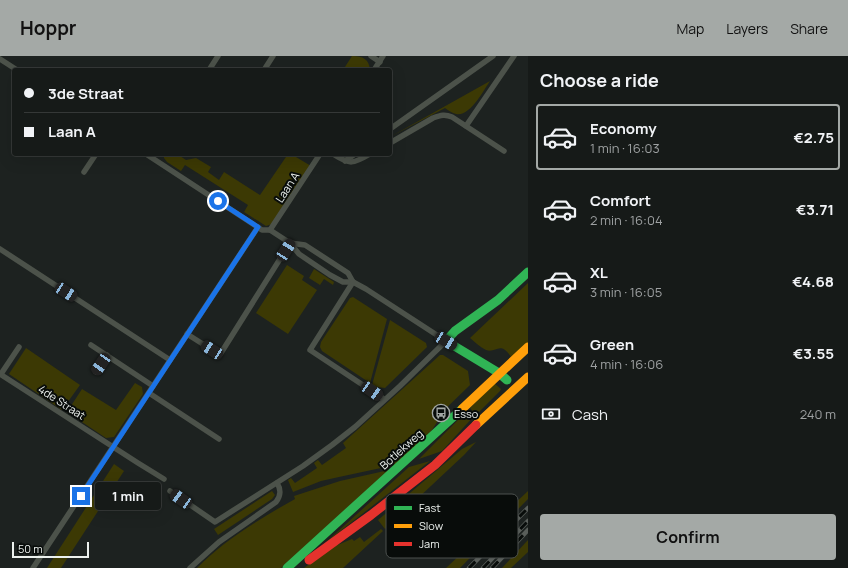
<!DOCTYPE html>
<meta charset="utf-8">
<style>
:root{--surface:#161a18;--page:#232725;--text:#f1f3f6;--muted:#9ea1a2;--line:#353837;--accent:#a4a9a6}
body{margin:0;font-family:Manrope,sans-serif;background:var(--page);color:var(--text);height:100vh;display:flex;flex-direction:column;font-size:15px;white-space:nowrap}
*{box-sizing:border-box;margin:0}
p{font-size:13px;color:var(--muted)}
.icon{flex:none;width:22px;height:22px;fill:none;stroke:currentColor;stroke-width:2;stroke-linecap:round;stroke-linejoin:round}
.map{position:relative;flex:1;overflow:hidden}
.side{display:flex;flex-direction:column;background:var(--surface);width:320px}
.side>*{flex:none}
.guide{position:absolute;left:12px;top:12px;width:380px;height:88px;border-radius:4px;box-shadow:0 4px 16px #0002,0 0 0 1px var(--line);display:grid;align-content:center;height:88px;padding:0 12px;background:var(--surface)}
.scale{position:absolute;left:12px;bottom:10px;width:77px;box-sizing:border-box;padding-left:4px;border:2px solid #ecf1ee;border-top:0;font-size:11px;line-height:14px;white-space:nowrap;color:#ecf1ee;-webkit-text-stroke:3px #080c0a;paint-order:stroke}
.end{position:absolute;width:18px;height:18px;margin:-9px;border:5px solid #1a73e8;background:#fff;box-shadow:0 0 0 2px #fff}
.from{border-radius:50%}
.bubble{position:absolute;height:28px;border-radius:4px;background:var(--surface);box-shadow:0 4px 16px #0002,0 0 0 1px var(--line);font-size:13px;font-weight:700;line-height:28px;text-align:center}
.car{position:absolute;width:12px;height:24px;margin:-12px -6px;border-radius:5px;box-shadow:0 0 3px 1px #0007;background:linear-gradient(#222 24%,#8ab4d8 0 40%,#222 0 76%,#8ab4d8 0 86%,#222 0)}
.guide b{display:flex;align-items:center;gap:14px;height:38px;font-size:15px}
.guide b+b{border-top:1px solid var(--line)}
.guide i{width:10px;height:10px;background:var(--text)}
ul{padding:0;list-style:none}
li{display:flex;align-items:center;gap:12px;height:66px;margin:0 8px 6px;padding:0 4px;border:2px solid transparent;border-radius:4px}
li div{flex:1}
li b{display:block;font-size:15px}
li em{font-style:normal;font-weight:700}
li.current{border-color:var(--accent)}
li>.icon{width:36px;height:36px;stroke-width:1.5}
h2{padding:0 12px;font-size:18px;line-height:48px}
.pay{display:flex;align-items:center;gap:10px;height:44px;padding:0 12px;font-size:15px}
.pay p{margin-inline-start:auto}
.button{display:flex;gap:8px;margin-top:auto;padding:8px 12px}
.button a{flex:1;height:46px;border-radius:4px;background:var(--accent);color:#111;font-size:16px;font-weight:700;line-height:46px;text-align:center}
header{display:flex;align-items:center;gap:24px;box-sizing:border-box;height:56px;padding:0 20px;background:var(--accent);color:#111}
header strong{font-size:19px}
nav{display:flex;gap:22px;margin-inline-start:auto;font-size:14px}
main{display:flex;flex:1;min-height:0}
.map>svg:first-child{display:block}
.green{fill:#3c3904}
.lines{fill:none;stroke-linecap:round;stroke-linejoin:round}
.lane{stroke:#4c524a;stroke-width:5.5}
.fast{stroke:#30b455;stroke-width:9}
.slow{stroke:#ff9f0a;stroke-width:9}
.jam{stroke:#e5322d;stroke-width:9}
.rail-casing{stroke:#595e5a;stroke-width:4.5}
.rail{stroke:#080c0a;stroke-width:3;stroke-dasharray:9;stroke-linecap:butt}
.route{stroke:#1a73e8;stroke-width:5}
.labels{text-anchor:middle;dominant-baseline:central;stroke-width:4;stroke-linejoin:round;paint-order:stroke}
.street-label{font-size:11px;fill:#ecf1ee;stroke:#080c0a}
.poi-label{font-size:11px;fill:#ecf1ee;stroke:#080c0a;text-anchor:start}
.key{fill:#080c0a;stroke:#4c514e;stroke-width:1}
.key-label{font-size:11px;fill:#ecf1ee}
</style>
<header>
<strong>Hoppr</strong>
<nav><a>Map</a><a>Layers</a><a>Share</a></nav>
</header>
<main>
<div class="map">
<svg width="528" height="512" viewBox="0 0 528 512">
<rect width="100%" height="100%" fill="#1d2220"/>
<g class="green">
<path d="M352 0C363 0 369 3 370 14H343Z"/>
<path d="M490 25C483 35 470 61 456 58 452 57 448 54 445 52L390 81Z"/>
<path d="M164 98H177L186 104 196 102 211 111 208 116 219 124 224 116 260 139 288 98H291L311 110 272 168 266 170 244 156 248 149 185 109 181 115 167 106 164 102Z"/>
<path d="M287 209 304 220 302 224 317 234 288 278 256 257Z"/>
<path d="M314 213 334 226 333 229 324 223 320 229 309 222Z"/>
<path d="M528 227V287L511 301C500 284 496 298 486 294 480 291 475 286 470 282Z"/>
<path d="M353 241 387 263 370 327 322 295 320 291 321 286 350 242Z"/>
<path d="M390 264 426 287 427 291 385 332 377 331 372 329Z"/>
<path d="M26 292 80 329 62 354 9 318Z"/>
<path d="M440 299H443L468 315 470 329 437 361 439 363 430 377 395 409 339 421 321 425 293 436 288 424 291 422 295 427 317 412 314 407 318 404 322 409 346 392 343 387Z"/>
<path d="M135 327 142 331 143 338 114 381 106 382 67 356 82 333 116 354Z"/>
<path d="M494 327 501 333 500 335 476 359 470 352Z"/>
<path d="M468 354 474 360 442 395 419 403Z"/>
<path d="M476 386 464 399 385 473 378 464 462 393Z"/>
<path d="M430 405 325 487 409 411Z"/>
<path d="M114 408 124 415 61 512H47Z"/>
<path d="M389 414 281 512H197C224 484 261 462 295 443L294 440 340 425Z"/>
<path d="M272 435 275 439 272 443 218 479 214 473Z"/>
<path d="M528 435V443L460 512H446Z"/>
<path d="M381 473 383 475 343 512H304L335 490 352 483 354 485 360 481 364 486Z"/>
<path d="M528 484V496L511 512H502Z"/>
</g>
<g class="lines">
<g class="lane">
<path d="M371 0 380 6"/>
<path d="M0 3 17 14"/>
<path d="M209 14 218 0"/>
<path d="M264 14 273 0"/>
<path d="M374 14 383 0"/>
<path d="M466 70 514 0"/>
<path d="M390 73 493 0"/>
<path d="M390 87 433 62C441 59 445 58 452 61L504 95"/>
<path d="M146 98 262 174H270L290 187 299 198 330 219 343 226H353"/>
<path d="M333 98C350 109 353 108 370 98"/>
<path d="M345 105 355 98"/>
<path d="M84 116 96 98"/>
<path d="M270 174 320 98"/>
<path d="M290 187 305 189 348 217 353 226"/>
<path d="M0 193 170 304"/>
<path d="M187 278 217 297H221L290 187"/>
<path d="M91 289 153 330"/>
<path d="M96 316 107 299"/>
<path d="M0 318 138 407 164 423"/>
<path d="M1 318 19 291"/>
<path d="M149 337 219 383"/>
<path d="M170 435 215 466 303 410 332 389 355 371 400 330 446 285 366 233 353 226 310 294 384 343"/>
<path d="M33 512 258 171"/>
<path d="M190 512 219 486 276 446C281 440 281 433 277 427"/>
</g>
<g class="fast">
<path d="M507 324 499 317 446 285 455 275 498 244 528 216"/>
<path d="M287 512 462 353"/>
</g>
<g class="slow">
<path d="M462 353 528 291"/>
<path d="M476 369 528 321"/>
</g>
<path class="jam" d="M309 504 371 459 435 409 476 369"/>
<defs>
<g id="rail">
<path d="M469 512 528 452"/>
<path d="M483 512 528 465"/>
<path d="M492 512 528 474"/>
</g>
</defs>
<use href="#rail" class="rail-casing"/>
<use href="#rail" class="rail"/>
</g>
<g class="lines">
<path class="route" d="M81 440 258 171 218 145"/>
</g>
<defs>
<symbol id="bus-ring" viewBox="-11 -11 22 22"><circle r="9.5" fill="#080c0a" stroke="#a4a9a6" stroke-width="1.5"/><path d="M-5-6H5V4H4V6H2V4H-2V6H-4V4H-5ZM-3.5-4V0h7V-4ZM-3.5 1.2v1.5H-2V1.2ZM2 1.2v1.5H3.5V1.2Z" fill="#a4a9a6"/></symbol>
</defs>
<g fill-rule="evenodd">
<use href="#bus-ring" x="431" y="347" width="20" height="20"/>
</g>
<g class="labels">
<g class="street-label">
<text transform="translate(287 131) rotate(-57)">Laan A</text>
<text transform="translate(62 346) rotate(33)">4de Straat</text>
<text transform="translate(401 393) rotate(-42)">Botlekweg</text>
</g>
<g class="poi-label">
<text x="454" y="357">Esso</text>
</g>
</g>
<rect x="386" y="438" width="132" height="64" rx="6" class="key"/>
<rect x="394" y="450" width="18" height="4" fill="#30b455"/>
<rect x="394" y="468" width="18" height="4" fill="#ff9f0a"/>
<rect x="394" y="486" width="18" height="4" fill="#e5322d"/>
<g class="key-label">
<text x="419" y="456">Fast</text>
<text x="419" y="474">Slow</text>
<text x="419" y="492">Jam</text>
</g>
</svg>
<div class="scale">50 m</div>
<i class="end from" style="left:218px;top:145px"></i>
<i class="end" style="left:81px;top:440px"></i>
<div class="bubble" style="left:95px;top:426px;width:66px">1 min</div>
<i class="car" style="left:286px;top:194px;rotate:33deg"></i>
<i class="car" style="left:66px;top:236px;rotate:123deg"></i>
<i class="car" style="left:446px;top:285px;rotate:121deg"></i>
<i class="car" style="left:212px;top:294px;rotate:303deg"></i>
<i class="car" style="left:101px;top:308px;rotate:214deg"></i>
<i class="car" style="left:372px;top:335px;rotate:124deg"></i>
<i class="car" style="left:181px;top:443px;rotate:305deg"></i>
<div class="guide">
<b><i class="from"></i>3de Straat</b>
<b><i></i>Laan A</b>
</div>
</div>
<section class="side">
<h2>Choose a ride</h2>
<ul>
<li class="current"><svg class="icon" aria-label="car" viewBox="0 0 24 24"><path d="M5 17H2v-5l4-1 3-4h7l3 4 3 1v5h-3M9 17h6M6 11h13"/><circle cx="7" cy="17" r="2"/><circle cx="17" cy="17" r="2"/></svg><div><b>Economy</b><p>1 min · 16:03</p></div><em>€2.75</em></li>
<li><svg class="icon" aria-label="car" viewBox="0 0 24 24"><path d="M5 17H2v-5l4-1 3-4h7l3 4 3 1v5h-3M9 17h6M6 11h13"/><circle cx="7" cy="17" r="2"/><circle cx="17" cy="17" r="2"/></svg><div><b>Comfort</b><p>2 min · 16:04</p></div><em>€3.71</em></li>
<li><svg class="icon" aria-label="car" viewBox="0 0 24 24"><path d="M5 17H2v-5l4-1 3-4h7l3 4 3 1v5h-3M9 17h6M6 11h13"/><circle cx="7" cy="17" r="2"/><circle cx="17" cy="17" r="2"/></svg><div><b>XL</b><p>3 min · 16:05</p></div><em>€4.68</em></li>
<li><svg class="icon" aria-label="car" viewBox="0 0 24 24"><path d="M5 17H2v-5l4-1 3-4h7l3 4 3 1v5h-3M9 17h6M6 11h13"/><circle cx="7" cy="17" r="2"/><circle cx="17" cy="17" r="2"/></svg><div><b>Green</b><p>4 min · 16:06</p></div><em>€3.55</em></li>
</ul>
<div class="pay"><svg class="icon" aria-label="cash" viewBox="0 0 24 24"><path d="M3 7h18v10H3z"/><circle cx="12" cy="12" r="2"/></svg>Cash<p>240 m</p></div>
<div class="button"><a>Confirm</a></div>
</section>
</main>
